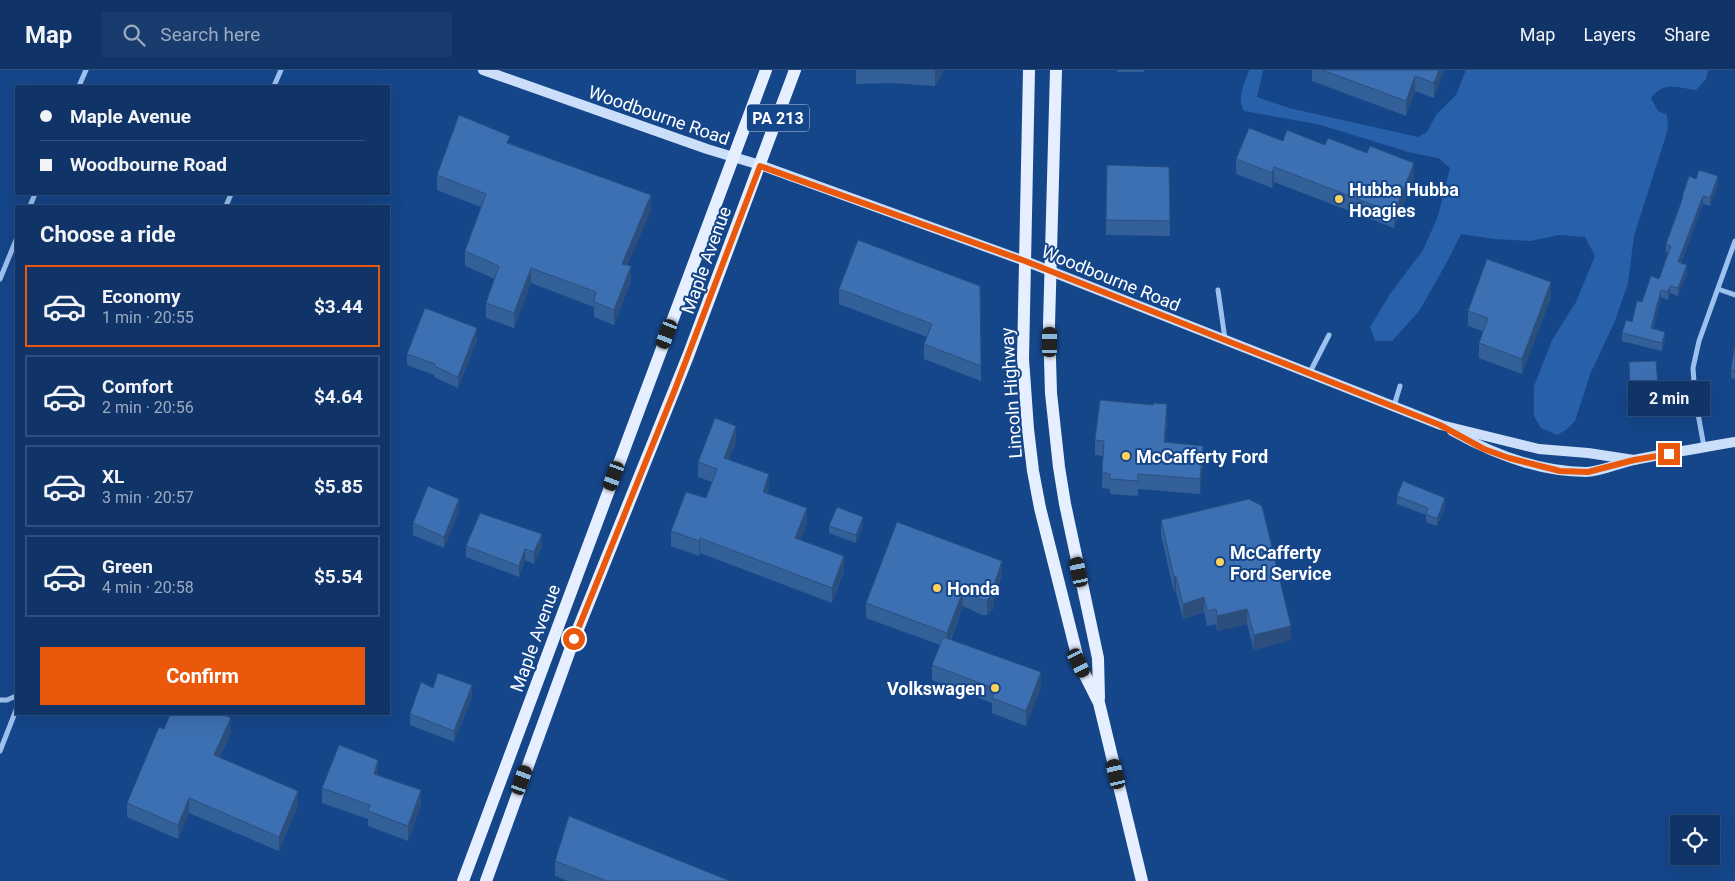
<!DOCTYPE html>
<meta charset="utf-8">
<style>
:root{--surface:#103468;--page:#193c6e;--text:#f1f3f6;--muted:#9caac0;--line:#304f7c;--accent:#ea580c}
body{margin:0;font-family:Roboto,sans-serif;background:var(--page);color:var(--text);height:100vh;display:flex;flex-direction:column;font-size:19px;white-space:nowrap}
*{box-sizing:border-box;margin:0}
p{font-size:16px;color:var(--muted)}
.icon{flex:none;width:28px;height:28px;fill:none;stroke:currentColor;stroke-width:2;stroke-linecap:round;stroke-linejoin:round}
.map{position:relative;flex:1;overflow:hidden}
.details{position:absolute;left:15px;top:135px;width:375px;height:510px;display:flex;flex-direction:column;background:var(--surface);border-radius:0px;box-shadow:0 5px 20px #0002,0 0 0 1px var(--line)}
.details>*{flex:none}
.top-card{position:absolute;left:15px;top:15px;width:375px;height:110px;border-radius:0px;box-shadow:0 5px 20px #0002,0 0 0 1px var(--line);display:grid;align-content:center;height:110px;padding:0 25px;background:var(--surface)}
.tools{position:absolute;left:1670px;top:745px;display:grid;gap:10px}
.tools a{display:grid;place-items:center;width:50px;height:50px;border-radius:0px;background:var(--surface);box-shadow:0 5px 20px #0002,0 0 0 1px var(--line);font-size:25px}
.end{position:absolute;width:22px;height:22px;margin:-11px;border:6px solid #ea580c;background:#fff;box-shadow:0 0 0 2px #fff}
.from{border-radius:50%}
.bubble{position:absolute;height:35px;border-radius:0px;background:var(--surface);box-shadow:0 5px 20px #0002,0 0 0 1px var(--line);font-size:16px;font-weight:700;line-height:35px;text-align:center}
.car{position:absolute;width:15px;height:30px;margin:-15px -8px;border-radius:6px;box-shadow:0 0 4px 1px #0007;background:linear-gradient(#222 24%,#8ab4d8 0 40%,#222 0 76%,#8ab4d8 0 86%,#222 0)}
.top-card b{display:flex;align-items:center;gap:18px;height:48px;font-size:19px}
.top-card b+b{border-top:1px solid var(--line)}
.top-card i{width:12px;height:12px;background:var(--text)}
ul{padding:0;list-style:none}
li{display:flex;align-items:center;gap:15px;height:82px;margin:0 10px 8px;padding:0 15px;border:2px solid var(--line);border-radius:0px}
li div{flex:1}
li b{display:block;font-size:19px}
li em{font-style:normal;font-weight:700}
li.active{border-color:var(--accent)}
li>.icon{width:45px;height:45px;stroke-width:1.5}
h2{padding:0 25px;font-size:22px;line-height:60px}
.button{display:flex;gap:10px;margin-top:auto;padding:10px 25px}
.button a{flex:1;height:58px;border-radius:0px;background:var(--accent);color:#fff;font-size:20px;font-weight:700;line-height:58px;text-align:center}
header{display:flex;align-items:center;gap:30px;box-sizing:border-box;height:70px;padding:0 25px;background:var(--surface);border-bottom:1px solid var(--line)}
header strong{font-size:24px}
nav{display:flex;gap:28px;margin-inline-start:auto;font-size:18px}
.search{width:350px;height:45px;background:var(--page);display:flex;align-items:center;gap:12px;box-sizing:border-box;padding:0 18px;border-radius:0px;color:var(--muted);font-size:19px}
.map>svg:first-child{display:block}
.green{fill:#2860a9}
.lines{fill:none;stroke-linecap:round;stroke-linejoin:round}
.street{stroke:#9dc1ef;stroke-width:5}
.secondary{stroke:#cbdffa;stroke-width:10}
.primary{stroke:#e5efff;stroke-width:12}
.wall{fill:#34609a}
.shaded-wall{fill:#2b4e7d}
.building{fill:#3d70b3;stroke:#2b4e7d}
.route{stroke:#ea580c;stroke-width:6}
.poi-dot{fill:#ffd25b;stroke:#15468a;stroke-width:2}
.labels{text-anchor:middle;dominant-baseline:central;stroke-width:4;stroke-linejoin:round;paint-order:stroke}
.shield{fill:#15468a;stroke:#b9c8dc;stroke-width:1}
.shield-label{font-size:16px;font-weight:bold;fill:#fff}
.street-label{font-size:18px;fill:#fff;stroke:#15468a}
.poi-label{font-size:18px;font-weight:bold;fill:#fff;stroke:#15468a;text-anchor:start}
</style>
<header>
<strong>Map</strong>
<div class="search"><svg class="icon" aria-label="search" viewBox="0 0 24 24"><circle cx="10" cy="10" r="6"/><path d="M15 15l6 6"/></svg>Search here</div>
<nav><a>Map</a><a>Layers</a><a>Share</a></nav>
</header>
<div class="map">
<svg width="1735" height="811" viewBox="0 0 1735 811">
<rect width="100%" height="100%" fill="#15468a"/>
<path class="green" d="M1249 0H1263L1257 27 1289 38 1418 67 1427 62 1436 45 1456 25 1466 0H1708L1706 9 1696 20C1678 18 1663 11 1651 28L1658 41 1667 45 1668 59 1634 166 1628 213 1615 251 1591 302 1575 351 1566 360 1557 365 1541 358 1534 346V316L1552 270 1576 232 1595 186 1585 167 1559 165 1531 171 1493 169 1461 164 1447 192 1419 241 1392 271H1375L1370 257 1390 224 1423 180 1438 146 1450 98 1438 88 1412 83 1317 54 1244 41C1236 28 1245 13 1249 0Z"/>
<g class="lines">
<g class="street">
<path d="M79 16 86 0"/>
<path d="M274 16 281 0"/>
<path d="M30 136 35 124"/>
<path d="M226 136 231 124"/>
<path d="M0 209 16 170"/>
<path d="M1718 219 1735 225"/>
<path d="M1218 220 1225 269"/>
<path d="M1309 304 1329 265"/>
<path d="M1394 336 1400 316"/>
<path d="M1704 377 1695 327 1693 298 1699 271 1735 171"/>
<path d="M0 630H7L16 626"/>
<path d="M0 681 16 640"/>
</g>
<g class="secondary">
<path d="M483 0 707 79 760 95 1025 191 1441 355 1539 379 1588 383 1634 390"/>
<path d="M1452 361C1493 384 1538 402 1586 402 1601 402 1618 393 1634 390 1667 383 1701 378 1735 372"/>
</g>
<g class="primary">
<path d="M1029 0 1023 289 1028 359 1033 401 1040 438 1079 593 1099 633 1142 811"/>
<path d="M1056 0 1049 255 1051 323 1059 397 1065 434 1098 588 1099 628"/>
<path d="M463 811 766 0"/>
<path d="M486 811 574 569 688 286 795 0"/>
</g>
</g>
<g class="wall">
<path d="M856 0H944L935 16 891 13 856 14Z"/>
<rect x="1117" y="0" width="27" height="2"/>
<path d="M1312 0H1444L1434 28 1415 21 1406 46 1312 11Z"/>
<path d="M1283 71 1325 75 1414 108 1394 158 1274 112 1272 118 1236 104V89Z"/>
<path d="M510 73 651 140 627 195 631 211 614 255 594 247V237L531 213 514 258 486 248V233L495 209 465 196V181L481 137 437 120V105Z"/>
<path d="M1169 97 1170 166 1106 165V150Z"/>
<path d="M1696 109 1718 114 1710 136 1703 134 1681 193 1687 203 1678 226 1670 223 1668 230 1661 227 1653 259 1665 270 1662 281 1622 271V263L1632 252 1642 232 1659 209 1668 183 1666 182V174L1682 131V127Z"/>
<path d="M980 216 981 311 924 289V274L927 267 839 234V219Z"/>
<path d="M1551 227 1522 304 1479 288V273L1483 261 1468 256V241Z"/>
<path d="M477 270 458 318 434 307V305L407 295V284Z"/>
<path d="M1735 273V309L1731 308V300Z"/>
<path d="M1629 292 1658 315V322L1651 323V339L1631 340Z"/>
<path d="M1167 349 1165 373 1203 391 1200 424 1138 419V426L1110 424V419L1102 418 1103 386 1095 385V370Z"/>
<path d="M736 371 729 390 769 419 767 424 807 453 800 470 844 501 832 533 700 483 699 486 671 476V461L706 428 712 412 698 407V392Z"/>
<path d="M1397 426 1445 436 1437 456 1426 452V445L1397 434Z"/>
<path d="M459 441 444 478 413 465V453Z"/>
<path d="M1161 450 1291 570 1254 580 1247 554 1217 561 1216 554 1207 556 1204 542 1183 549 1176 522H1174L1161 465Z"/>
<path d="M863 455 856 473 829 463V456Z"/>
<path d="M466 476H542L534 494 525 490 519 507 466 487Z"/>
<path d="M1002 506 994 529V538L987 545H982L963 536 951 570 1041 617 1026 656 992 643V633L932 610V595L940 575 866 548V533Z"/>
<path d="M433 618 472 627 454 672 410 655V644Z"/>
<path d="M164 659 231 662 220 687 298 736 279 781 189 743 178 769 127 747V733Z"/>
<path d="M378 705 421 735 408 771 368 756V749L322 733V718Z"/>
<path d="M555 791 730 811H568L555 806Z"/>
</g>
<g class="shaded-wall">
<path d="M935 0H944L935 16Z"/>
<path d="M1439 0H1444L1434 28V13Z"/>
<path d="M1415 6V21L1406 46V31Z"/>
<path d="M1414 93V108L1394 158V143Z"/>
<path d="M1274 97V112L1272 118V103Z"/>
<path d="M1718 106V114L1710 136V128Z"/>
<path d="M651 125V140L622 209V194Z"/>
<path d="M1703 126V134L1678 200V192Z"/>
<path d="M1687 195V203L1678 226V218Z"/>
<path d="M631 196V211L614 255V240Z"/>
<path d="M531 198V213L514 258V243Z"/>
<path d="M1551 212V227L1522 304V289Z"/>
<path d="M1670 216V223L1668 230V222Z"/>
<path d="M1661 220V227L1651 266V258Z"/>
<path d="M477 258V270L458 318V307Z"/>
<path d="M1665 262V270L1662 281V273Z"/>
<path d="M1167 334V349L1164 387V372Z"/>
<path d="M736 356V371L724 403V388Z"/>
<path d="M1203 376V391L1200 424V409Z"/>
<path d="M769 404V419L763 437V422Z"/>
<path d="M1445 428V436L1437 456V449Z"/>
<path d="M459 429V441L444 478V467Z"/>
<path d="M807 438V453L795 483V468Z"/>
<path d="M863 447V455L856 473V465Z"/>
<path d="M542 464V476L534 494V482Z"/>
<path d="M700 468V483L699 486V471Z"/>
<path d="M525 479V490L519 507V496Z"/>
<path d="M844 486V501L832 533V518Z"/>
<path d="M1002 491V506L994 529V538L987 545V530L994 515Z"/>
<rect x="1174" y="507" width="2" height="15"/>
<path d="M963 521V536L947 578V563Z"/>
<path d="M1204 527V542L1183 549V534Z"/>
<path d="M1247 539V554L1217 561V546Z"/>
<path d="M1291 556V570L1254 580V565Z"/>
<path d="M1041 602V617L1026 656V641Z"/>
<path d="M472 615V627L454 672V661Z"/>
<path d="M231 648V662L214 699V685Z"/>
<path d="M378 690V705L374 704Z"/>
<path d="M421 720V735L408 771V756Z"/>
<path d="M298 721V736L279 781V767Z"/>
<path d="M189 728V743L178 769V755Z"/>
</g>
<g class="building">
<path d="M1322 0H1439L1434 13 1415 6 1406 31Z"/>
<path d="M459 45 510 66 507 73 651 125 622 194 631 196 614 240 594 232 596 222 531 198 514 243 486 233 499 196 465 181 486 124 437 105Z"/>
<path d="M1249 58 1283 71 1287 60 1325 75 1328 68 1367 83 1370 76 1414 93 1394 143 1274 97 1272 103 1236 89Z"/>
<path d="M1107 95 1169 97 1170 151 1106 150Z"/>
<path d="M1699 100 1718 106 1710 128 1703 126 1678 192 1687 195 1678 218 1670 216 1668 222 1661 220 1651 258 1665 262 1662 273 1622 263 1626 250 1632 252 1637 231 1642 232 1651 206 1659 209 1671 176 1666 174 1683 127H1682L1689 106 1696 109Z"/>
<path d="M858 170 980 216 981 296 924 274 932 254 839 219Z"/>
<path d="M1487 189 1551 212 1522 289 1479 273 1488 248 1468 241Z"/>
<path d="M425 238 477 258 458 307 434 296 435 294 407 284Z"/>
<path d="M1735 273V301L1731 300Z"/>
<path d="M1656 291 1658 315H1651V331L1631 333 1629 292Z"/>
<path d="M1100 330 1153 335 1154 333 1167 334 1164 372 1203 376 1200 409 1138 404V411L1110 409V404L1102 402 1104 371 1095 370Z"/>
<path d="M715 348 736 356 724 388 769 404 763 422 807 438 795 468 844 486 832 518 700 468 699 471 671 461 686 422 706 428 717 399 698 392Z"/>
<path d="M1403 411 1445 428 1437 449 1426 444 1428 438 1397 426Z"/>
<path d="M428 416 459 429 444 467 413 453Z"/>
<path d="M1249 429 1262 436 1291 556 1254 565 1247 539 1217 546 1216 539 1207 541 1204 527 1183 534 1176 507H1174L1161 450Z"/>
<path d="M837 437 863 447 856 465 829 456Z"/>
<path d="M480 443 542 464 534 482 525 479 519 496 466 476Z"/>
<path d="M897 452 1002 491 994 515V523L987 530H982L963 521 947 563 866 533Z"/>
<path d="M943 567 1041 602 1026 641 992 628 996 619 932 595Z"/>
<path d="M438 603 472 615 454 661 410 644 421 612 433 618Z"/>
<path d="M170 644H222L231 648 214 685 298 721 279 767 189 728 178 755 127 733 159 657 164 659Z"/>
<path d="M339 675 378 690 374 704 421 720 408 756 368 741 370 735 322 718Z"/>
<path d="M569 746 730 811H607L555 791Z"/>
</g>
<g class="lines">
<path class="route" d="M574 569 674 322 760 96 1025 191 1440 355 1484 379 1509 388 1560 401 1588 402 1634 390 1669 384"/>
</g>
<g class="poi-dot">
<circle cx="1339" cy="129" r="5"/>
<circle cx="1126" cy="386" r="5"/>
<circle cx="1220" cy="492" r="5"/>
<circle cx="937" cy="518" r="5"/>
<circle cx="995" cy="618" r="5"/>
</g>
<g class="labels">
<rect class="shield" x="747" y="34.5" width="62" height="27" rx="4"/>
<g class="shield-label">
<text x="778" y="48">PA 213</text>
</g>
<g class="street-label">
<text transform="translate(659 45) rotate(19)">Woodbourne Road</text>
<text transform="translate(706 190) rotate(-70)">Maple Avenue</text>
<text transform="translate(1111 208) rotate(22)">Woodbourne Road</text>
<text transform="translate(1011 323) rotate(-94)">Lincoln Highway</text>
<text transform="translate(535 568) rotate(-70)">Maple Avenue</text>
</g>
<g class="poi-label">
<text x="1349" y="119">Hubba Hubba<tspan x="1349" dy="21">Hoagies</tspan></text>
<text x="1136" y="386">McCafferty Ford</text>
<text x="1230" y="482">McCafferty<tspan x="1230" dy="21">Ford Service</tspan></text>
<text x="947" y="518">Honda</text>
<text x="985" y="618" text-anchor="end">Volkswagen</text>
</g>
</g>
</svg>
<div class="tools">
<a><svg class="icon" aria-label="locate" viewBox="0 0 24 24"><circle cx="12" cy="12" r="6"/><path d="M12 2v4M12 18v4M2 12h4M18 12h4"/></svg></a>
</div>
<i class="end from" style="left:574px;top:569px"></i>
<i class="end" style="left:1669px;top:384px"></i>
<div class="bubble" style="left:1628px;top:311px;width:82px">2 min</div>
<i class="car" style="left:667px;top:264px;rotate:201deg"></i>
<i class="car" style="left:1050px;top:272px;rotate:0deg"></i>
<i class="car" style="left:614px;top:406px;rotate:200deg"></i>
<i class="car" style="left:1079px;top:502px;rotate:348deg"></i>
<i class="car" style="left:1079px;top:593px;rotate:154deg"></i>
<i class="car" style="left:1116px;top:704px;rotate:347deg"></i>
<i class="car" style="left:522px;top:710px;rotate:20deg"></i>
<div class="top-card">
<b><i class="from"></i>Maple Avenue</b>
<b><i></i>Woodbourne Road</b>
</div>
<section class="details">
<h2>Choose a ride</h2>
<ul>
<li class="active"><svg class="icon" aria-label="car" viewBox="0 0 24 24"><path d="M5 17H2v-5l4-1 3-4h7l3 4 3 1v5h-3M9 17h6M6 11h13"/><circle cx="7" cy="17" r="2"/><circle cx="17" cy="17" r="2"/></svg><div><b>Economy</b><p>1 min · 20:55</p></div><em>$3.44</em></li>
<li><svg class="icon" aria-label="car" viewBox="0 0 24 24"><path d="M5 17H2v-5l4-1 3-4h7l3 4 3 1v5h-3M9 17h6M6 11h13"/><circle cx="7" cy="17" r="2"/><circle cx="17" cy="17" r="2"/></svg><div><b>Comfort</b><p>2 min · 20:56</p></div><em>$4.64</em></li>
<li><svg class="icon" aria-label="car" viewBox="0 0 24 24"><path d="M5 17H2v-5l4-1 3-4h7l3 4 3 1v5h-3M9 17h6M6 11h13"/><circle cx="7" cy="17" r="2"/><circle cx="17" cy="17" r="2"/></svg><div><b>XL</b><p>3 min · 20:57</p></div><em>$5.85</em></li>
<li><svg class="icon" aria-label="car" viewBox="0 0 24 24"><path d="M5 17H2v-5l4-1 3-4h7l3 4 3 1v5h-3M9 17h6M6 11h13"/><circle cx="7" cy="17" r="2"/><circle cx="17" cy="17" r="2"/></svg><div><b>Green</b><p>4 min · 20:58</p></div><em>$5.54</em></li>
</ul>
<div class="button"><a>Confirm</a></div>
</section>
</div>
